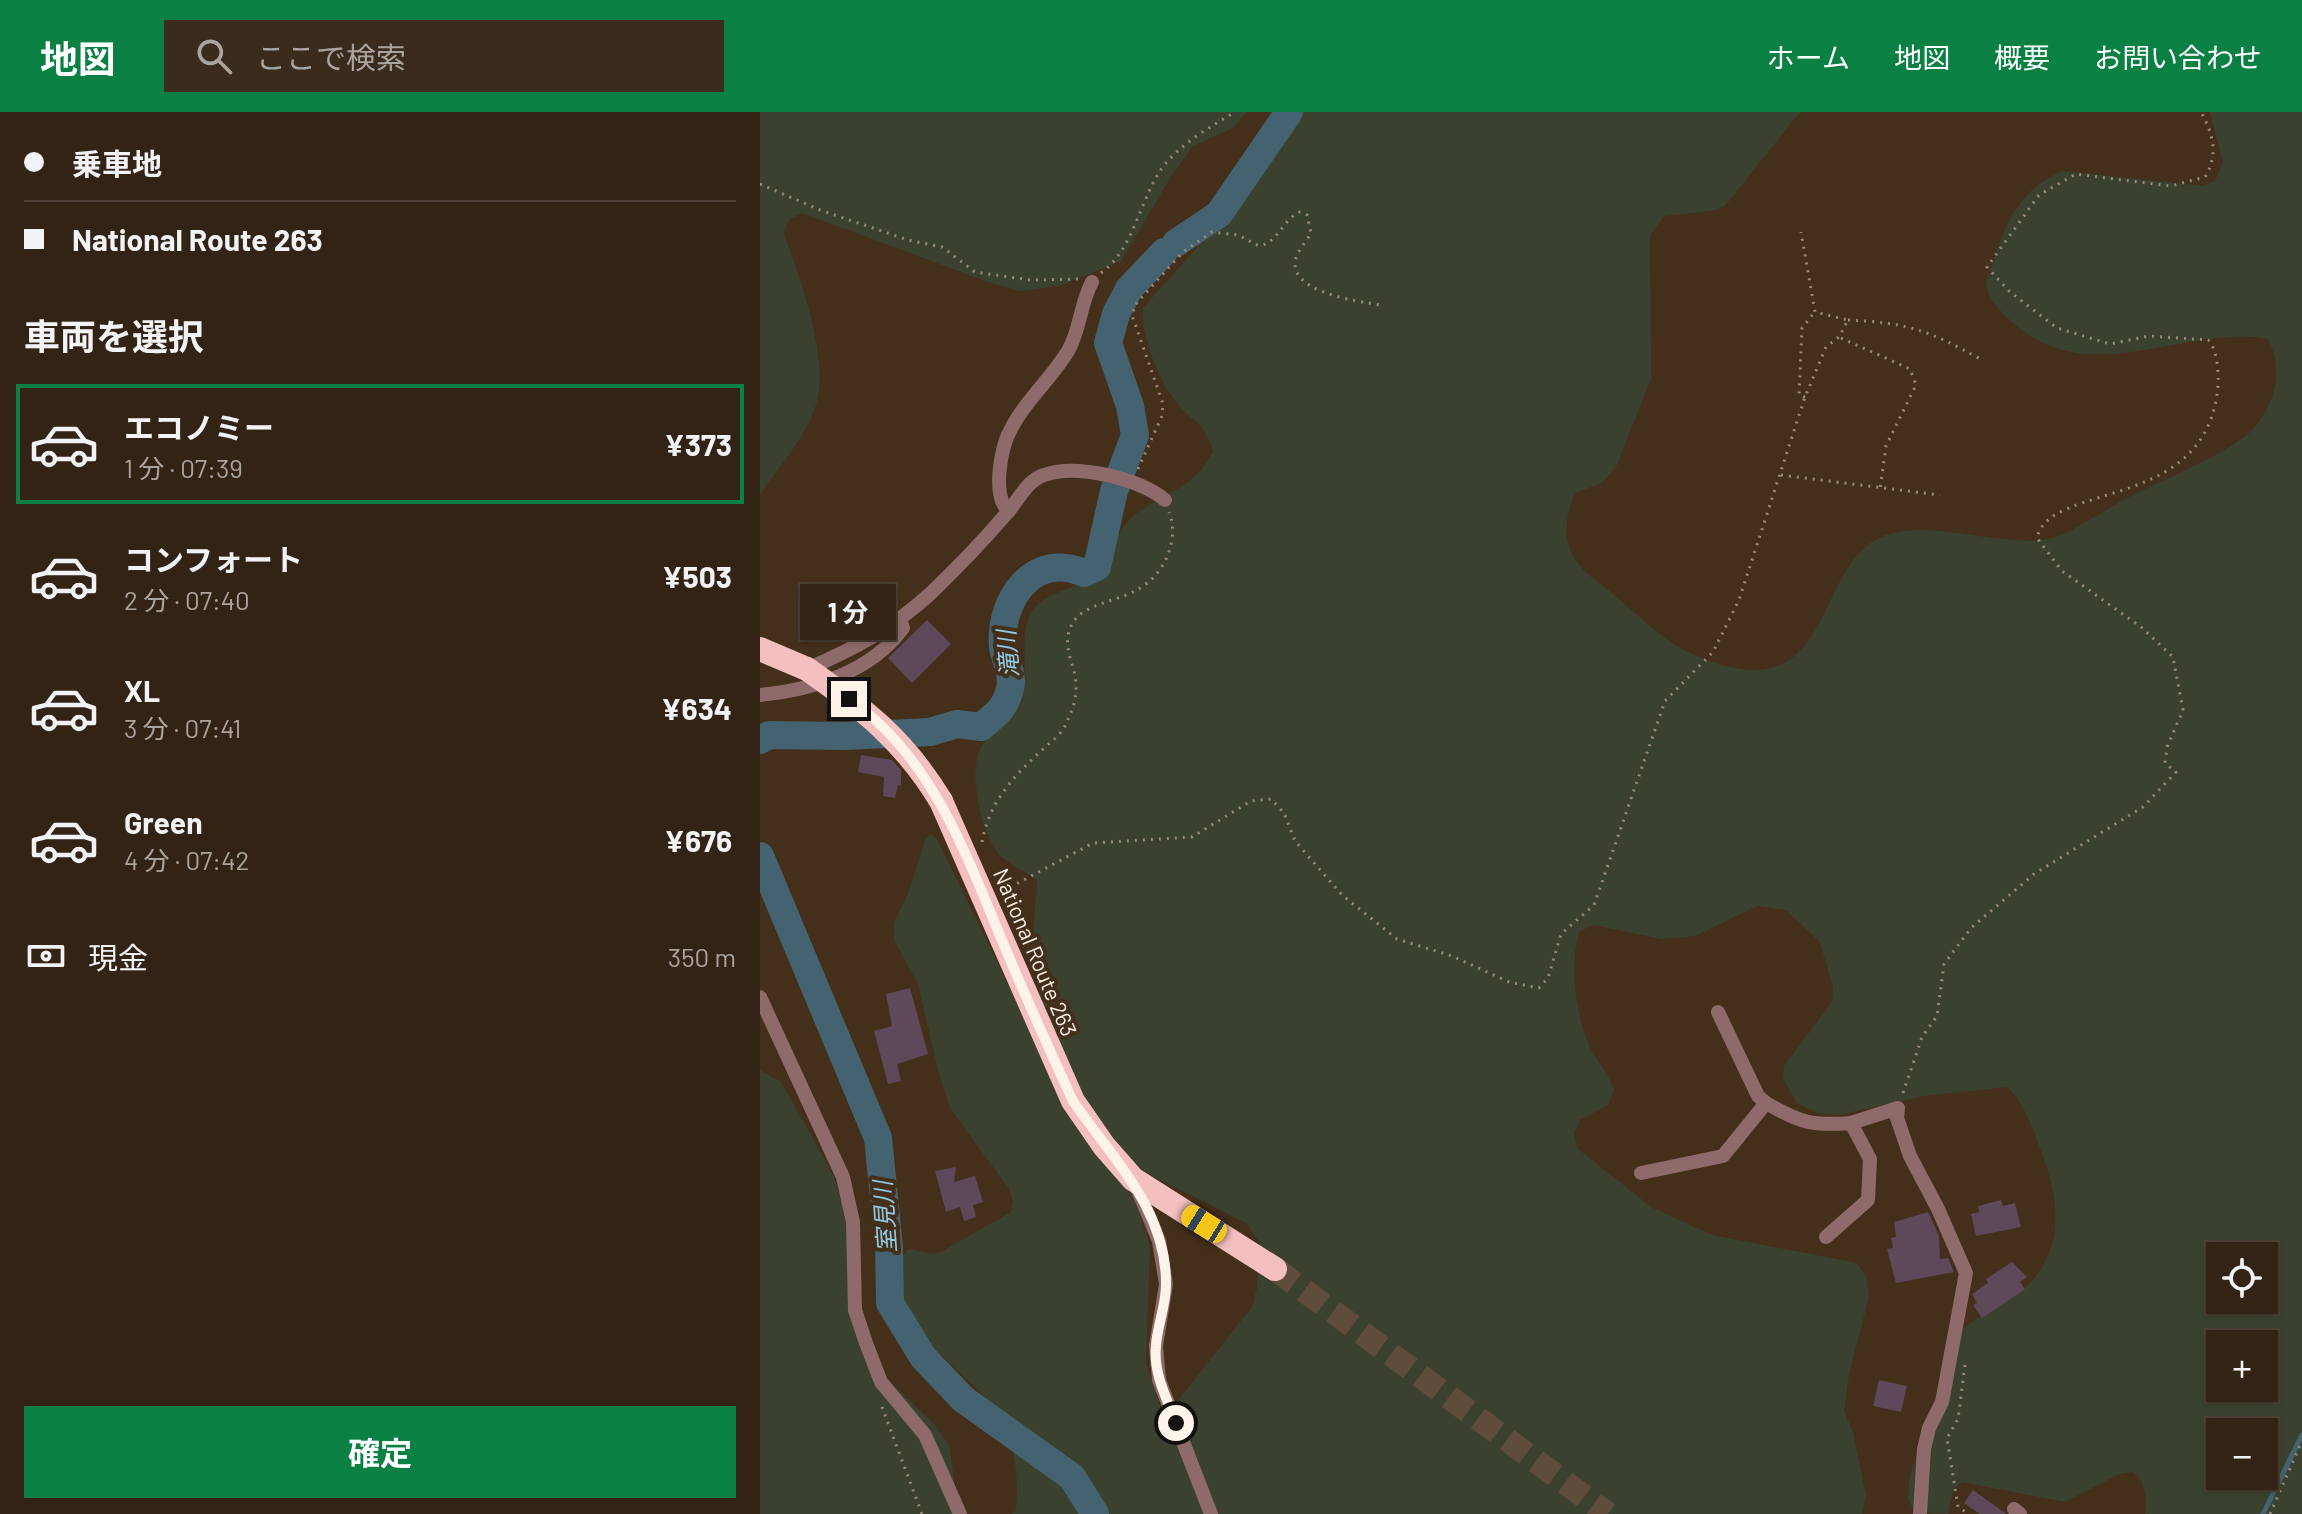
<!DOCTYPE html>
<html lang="ja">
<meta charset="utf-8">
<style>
:root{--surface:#332314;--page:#3b2b1d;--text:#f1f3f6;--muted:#a9a4a0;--line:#4e4034;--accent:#0b8043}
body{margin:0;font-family:Barlow,"Noto Sans JP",sans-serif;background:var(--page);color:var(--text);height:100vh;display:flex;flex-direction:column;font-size:30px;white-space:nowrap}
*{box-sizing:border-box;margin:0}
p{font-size:26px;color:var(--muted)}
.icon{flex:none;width:44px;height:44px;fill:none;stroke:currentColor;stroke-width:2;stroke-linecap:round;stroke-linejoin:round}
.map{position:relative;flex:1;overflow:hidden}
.details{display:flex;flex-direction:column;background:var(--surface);width:760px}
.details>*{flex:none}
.guide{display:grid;align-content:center;height:176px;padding:0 24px;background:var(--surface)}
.fabs{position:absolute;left:1446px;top:1130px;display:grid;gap:16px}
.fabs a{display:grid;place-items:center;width:72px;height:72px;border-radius:0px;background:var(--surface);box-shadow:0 2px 6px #0004,0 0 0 2px var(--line);font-size:40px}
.end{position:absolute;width:36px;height:36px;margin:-18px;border:10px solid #fef3e9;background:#111;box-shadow:0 0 0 4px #111}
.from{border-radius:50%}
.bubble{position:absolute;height:56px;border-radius:0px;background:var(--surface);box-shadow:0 2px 6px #0004,0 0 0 2px var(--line);font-size:26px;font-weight:700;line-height:56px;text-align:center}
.car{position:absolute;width:24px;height:48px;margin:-24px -12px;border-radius:10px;box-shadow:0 0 6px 2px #0007;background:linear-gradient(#f5c518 24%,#345 0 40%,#f5c518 0 76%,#345 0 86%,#f5c518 0)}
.guide b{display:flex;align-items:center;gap:28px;height:76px;font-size:30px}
.guide b+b{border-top:2px solid var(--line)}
.guide i{width:20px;height:20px;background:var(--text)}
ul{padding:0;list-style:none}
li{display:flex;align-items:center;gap:24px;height:120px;margin:0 16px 12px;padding:0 8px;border:4px solid transparent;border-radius:0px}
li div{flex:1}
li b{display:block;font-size:30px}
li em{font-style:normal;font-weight:700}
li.current{border-color:var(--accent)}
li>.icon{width:72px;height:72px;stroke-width:1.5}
h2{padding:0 24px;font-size:36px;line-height:96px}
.pay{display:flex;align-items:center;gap:20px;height:88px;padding:0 24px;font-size:30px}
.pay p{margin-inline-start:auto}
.cta{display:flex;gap:16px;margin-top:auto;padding:16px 24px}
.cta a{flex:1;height:92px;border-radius:0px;background:var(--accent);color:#fff;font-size:32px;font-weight:700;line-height:92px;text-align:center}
header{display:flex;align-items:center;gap:48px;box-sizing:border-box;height:112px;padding:0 40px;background:var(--accent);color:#fff}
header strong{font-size:38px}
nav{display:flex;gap:44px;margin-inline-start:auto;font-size:28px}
.search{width:560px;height:72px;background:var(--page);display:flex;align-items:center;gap:20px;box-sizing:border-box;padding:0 28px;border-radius:0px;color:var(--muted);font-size:30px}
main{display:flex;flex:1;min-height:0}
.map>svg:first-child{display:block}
.green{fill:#3a422f;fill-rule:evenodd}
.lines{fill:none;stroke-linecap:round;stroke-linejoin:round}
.stream{stroke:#44626f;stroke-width:5}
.river{stroke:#44626f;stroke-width:28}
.building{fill:#5e485a}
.highway-tunnel{stroke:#604c3a;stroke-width:24;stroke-dasharray:24 12;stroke-linecap:butt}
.path{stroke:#9a897a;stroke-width:3;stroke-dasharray:2 6;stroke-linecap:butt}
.street{stroke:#8e6b6a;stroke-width:14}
.highway{stroke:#f4c0bf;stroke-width:24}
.highway-bridge{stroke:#f4c0bf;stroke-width:24}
.route{stroke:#fef3e9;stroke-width:10}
.labels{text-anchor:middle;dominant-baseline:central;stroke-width:8;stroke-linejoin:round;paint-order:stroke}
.street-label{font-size:22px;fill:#fef3e9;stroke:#442f1b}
.water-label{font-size:24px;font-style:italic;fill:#90cbe6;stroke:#442f1b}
</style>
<header>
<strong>地図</strong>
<div class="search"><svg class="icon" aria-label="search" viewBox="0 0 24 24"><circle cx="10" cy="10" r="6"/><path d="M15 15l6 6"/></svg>ここで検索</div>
<nav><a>ホーム</a><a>地図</a><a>概要</a><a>お問い合わせ</a></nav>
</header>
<main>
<section class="details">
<div class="guide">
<b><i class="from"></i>乗車地</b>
<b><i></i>National Route 263</b>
</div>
<h2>車両を選択</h2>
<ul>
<li class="current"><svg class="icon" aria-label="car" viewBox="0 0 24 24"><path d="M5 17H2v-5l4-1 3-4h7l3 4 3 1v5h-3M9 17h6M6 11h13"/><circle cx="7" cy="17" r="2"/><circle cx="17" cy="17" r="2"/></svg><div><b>エコノミー</b><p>1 分 · 07:39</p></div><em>¥373</em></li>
<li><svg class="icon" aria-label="car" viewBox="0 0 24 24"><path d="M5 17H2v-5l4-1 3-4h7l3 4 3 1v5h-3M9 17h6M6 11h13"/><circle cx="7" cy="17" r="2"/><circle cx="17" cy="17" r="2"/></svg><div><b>コンフォート</b><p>2 分 · 07:40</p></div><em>¥503</em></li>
<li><svg class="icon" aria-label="car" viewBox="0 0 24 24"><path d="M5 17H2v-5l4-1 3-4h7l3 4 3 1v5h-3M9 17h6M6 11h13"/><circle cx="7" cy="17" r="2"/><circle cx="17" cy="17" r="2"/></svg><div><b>XL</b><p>3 分 · 07:41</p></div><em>¥634</em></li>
<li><svg class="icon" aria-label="car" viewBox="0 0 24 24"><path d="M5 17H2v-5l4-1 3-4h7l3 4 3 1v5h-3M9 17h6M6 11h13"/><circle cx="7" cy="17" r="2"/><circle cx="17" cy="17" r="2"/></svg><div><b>Green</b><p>4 分 · 07:42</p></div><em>¥676</em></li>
</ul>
<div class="pay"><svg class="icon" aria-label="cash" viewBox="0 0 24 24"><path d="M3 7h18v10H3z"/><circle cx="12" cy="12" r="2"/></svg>現金<p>350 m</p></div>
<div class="cta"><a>確定</a></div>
</section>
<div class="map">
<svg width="1542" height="1402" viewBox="0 0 1542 1402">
<rect width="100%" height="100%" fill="#442f1b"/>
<g class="green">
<path d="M0 0H487L473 16 433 34 412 63 361 149 300 174 260 179 231 171 42 101 30 107 23 120C40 165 70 248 56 293 46 325 19 355 0 382Z"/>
<path d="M535 0H1040L965 94 952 99 904 104 890 123 891 267 856 355 842 371 815 381C800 419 803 445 838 470 864 489 901 528 928 540 1084 612 1046 446 1130 422 1183 408 1239 437 1293 426 1310 422 1349 395 1367 386 1398 370 1473 340 1494 316 1517 290 1523 256 1508 227 1427 211 1330 280 1253 211 1240 199 1229 189 1226 171 1243 122 1251 81 1303 59L1443 74 1455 69 1463 50 1450 0H1542V1402H1385C1386 1385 1387 1372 1373 1360L1359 1362 1305 1390 1202 1370 1193 1378 1188 1402C1148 1402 1143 1396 1152 1356L1204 1216C1223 1199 1262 1183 1274 1167 1309 1123 1295 1074 1277 1028 1269 1007 1263 990 1247 975L1163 984 1079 1003 1057 1001 1037 991 1023 967 1024 954 1072 890 1073 875 1060 830 1026 798 997 794 935 824 901 827 834 813 820 819C808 850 816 911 833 941 841 954 849 963 854 978L848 993 820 1008 814 1021 817 1036 891 1095 952 1123 1097 1151 1107 1166 1109 1185 1089 1262 1084 1299 1093 1320 1106 1384 1102 1402H252L256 1398C261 1332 245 1301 196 1257 178 1240 159 1222 148 1200 140 1185 142 1161 142 1145L149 1137 173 1142 181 1140 251 1100 253 1089 249 1077 190 996 178 958 158 872 134 828V811L148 782 166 726 172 722 178 729 257 891 374 1084 390 1134 386 1251 404 1306 492 1195 497 1176 500 1131 486 1111 383 1059 354 1032 329 996 277 887 271 853 277 769C266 759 253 754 242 745 222 728 207 659 221 635 230 620 250 612 259 596 274 566 255 530 272 500 284 480 316 477 335 464 351 451 354 422 370 407 401 379 433 380 453 339 441 304 434 314 416 290 398 267 381 224 383 196L490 76ZM1460 1144H1504V1188H1460ZM1460 1232H1504V1276H1460ZM1460 1320H1504V1364H1460Z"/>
<path d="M0 958 21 970 74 1064 94 1136 90 1200 114 1254 175 1313 189 1333 199 1402H0Z"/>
</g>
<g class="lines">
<path class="stream" d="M1503 1402 1542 1323"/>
<g class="river">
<path d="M416 131 459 102 529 0"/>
<path d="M0 628 9 623 85 624 170 620 197 612 221 615C235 603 246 596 250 577 254 564 245 548 243 535 239 487 274 439 324 461L337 455 354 379 375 323 370 294 348 231 356 202 369 177 404 140"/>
<path d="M0 744 118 1026 129 1135 130 1191 163 1245 203 1287 312 1365 335 1402"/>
</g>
</g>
<g class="building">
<path d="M167 508 191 532 152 571 128 546Z"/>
<path d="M101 643 132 648 141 658V674L138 673 135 686 123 684 124 665 98 660Z"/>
<path d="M150 876 168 942 137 952 141 969 128 972 114 919 132 914 126 882Z"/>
<path d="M196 1055 194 1070 215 1064 223 1090 213 1093 216 1105 204 1109 200 1095 186 1100 175 1059Z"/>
<path d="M1241 1088 1243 1094 1255 1091 1261 1115 1216 1124 1211 1102 1219 1100 1218 1094Z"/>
<path d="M1168 1100 1179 1124 1180 1147 1188 1146 1194 1160 1136 1171 1127 1137 1133 1136 1131 1126 1136 1125 1134 1110Z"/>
<path d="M1252 1150 1267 1165 1260 1170 1265 1177 1222 1206 1213 1193 1217 1191 1212 1182 1228 1171 1226 1167Z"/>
<path d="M1119 1268 1147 1274 1141 1300 1113 1294Z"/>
<path d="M1213 1378 1245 1401 1246 1402H1220L1204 1391Z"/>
</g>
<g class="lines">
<path class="highway-tunnel" d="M515 1157 848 1402"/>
<g class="path">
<path d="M0 72 60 98 148 128 182 135 215 160 270 168 318 167"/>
<path d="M341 161C374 137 379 89 402 56 420 32 450 15 475 0"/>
<path d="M1088 208C1149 211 1168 218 1222 248"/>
<path d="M1081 226 1150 257 1156 273 1126 334 1120 377"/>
<path d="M1045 285 1039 283 1042 216 1055 200"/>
<path d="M378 357 402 304 403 292 373 206 374 194 423 140 452 120 478 123 499 134C519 130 522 108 540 100L547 103 551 121C547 128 540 136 537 143 522 180 598 189 620 193"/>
<path d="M1021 363 1180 383"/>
<path d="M222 730C229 691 252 666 280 640 288 632 300 624 305 614 311 601 317 588 316 573 316 553 301 536 311 514 327 481 382 497 406 447 413 432 415 415 409 400"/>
<path d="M243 779 333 731 432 725 491 689 511 687 524 701 535 729 582 783 637 827 692 844 749 870 779 876 788 866 801 822 834 793 905 589 953 540 979 488 1045 285 1066 235 1079 225 1088 208 1055 200 1041 120"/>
<path d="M1143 981 1162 925 1177 904 1184 852 1211 816 1274 762 1383 695 1416 660 1405 651 1407 635 1423 598 1413 545 1381 515 1302 459 1277 426C1290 368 1447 402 1458 274 1459 261 1457 236 1448 228L1389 224 1350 232 1297 216 1250 180 1227 155 1279 83 1316 62 1411 74 1445 65C1459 42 1453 22 1441 0"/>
<path d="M1205 1253 1198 1307 1187 1326 1198 1395 1209 1402"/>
<path d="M122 1295 162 1402"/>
<path d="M1510 1402 1542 1329"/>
</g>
<g class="street">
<path d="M249 399C232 386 240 337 250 319 264 290 291 267 308 239 320 219 320 192 332 170"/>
<path d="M47 557C94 537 133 516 171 481 197 456 223 429 247 401 259 388 266 369 284 363 316 351 381 367 405 388"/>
<path d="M0 583C53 578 111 560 143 516L140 508"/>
<path d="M0 885 83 1065 93 1110 95 1198 106 1231 121 1270 165 1323 200 1402"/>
<path d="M958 900 998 984 1006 991"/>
<path d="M1091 1011 1138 996 1137 1006 1150 1044 1178 1097 1206 1161 1182 1290 1169 1316 1164 1337 1160 1402"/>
<path d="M881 1061 963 1044 1006 991C1041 1011 1052 1014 1091 1011L1110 1047 1108 1088 1066 1125"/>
<path d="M375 1071 399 1129 406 1172 396 1234 399 1268 451 1402"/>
<path d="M1254 1397 1260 1402"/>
</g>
<g class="highway">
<path d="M0 537 47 557"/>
<path d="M181 689 313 989 344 1034 373 1067 515 1157"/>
</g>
<path class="highway-bridge" d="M47 557C104 597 144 628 181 689"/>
</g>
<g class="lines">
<path class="route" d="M89 587C171 644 204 737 241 826 264 881 288 935 313 989 352 1046 407 1098 406 1173 406 1194 397 1214 396 1234 393 1261 407 1287 416 1311"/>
</g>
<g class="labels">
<g class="street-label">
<text transform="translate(276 840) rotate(67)">National Route 263</text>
</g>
<g class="water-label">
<text transform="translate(247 542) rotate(-95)">滝川</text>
<text transform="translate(124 1105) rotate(-94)">室見川</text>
</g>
</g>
</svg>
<div class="fabs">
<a><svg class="icon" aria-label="locate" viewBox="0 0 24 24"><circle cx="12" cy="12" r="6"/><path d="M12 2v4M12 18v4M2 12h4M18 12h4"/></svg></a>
<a>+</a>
<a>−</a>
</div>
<i class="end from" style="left:416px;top:1311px"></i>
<i class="end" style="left:89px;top:587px"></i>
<div class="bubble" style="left:40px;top:472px;width:96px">1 分</div>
<i class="car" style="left:444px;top:1112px;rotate:302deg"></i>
</div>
</main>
